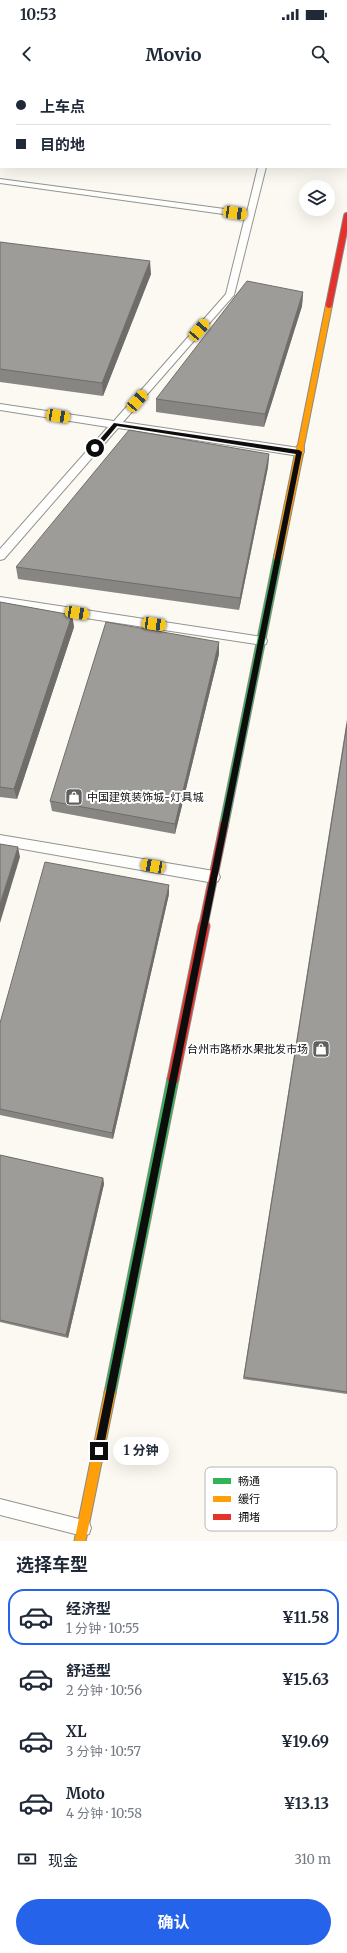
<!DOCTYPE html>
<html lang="zh">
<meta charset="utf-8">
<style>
:root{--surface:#fff;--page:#f6f6f7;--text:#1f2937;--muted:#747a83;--line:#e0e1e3;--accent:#2563eb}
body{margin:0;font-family:Merriweather,"Noto Sans SC",serif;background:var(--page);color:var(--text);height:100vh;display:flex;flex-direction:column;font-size:15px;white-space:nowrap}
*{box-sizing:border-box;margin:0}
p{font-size:13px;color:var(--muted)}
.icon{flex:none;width:22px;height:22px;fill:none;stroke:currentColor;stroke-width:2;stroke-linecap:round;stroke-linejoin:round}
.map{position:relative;height:1461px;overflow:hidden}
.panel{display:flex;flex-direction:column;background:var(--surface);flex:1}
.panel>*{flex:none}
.hud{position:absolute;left:0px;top:0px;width:347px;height:88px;box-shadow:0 4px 16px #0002;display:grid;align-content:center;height:88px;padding:0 16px;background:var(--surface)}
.fabs{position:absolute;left:299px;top:100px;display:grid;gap:8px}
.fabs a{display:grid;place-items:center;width:36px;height:36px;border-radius:50%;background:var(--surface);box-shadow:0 4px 16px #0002;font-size:20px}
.end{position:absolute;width:18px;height:18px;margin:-9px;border:5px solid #0d0d0d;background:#fff;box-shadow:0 0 0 2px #fff}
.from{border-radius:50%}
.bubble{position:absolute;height:28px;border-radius:14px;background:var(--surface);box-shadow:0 4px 16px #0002;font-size:13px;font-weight:700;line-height:28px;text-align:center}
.car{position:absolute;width:12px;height:24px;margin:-12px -6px;border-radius:5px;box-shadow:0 0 3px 1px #0007;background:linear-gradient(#f5c518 24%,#345 0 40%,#f5c518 0 76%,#345 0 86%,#f5c518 0)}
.hud b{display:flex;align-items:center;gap:14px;height:38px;font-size:15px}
.hud b+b{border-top:1px solid var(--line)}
.hud i{width:10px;height:10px;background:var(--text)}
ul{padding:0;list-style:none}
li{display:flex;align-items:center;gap:12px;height:56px;margin:0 8px 6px;padding:0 8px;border:2px solid transparent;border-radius:16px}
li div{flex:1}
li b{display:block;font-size:15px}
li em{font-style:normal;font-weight:700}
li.current{border-color:var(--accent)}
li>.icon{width:36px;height:36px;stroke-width:1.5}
h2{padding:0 16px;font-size:18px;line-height:48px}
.pay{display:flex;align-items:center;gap:10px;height:44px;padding:0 16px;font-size:15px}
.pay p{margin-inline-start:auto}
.action{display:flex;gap:8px;margin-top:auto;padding:8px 16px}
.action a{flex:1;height:46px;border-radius:24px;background:var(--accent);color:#fff;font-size:16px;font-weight:700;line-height:46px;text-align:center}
.status{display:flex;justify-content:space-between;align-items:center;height:28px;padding:0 20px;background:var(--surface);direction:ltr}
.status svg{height:11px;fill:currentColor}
header{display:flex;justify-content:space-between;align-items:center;height:52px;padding:0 16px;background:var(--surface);font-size:18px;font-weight:700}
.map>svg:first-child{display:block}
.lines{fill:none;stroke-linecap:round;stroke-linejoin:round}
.lane-casing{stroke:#949390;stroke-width:2}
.fast-far2-casing{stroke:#8b8a87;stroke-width:8}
.fast-far1-casing{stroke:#8b8a87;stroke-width:10}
.fast-casing{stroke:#8b8a87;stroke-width:13}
.slow-far2-casing{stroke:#8b8a87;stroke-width:8}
.slow-far1-casing{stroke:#8b8a87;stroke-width:10}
.slow-casing{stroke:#8b8a87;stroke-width:13}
.jam-far2-casing{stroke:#8b8a87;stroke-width:8}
.jam-far1-casing{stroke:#8b8a87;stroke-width:10}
.jam-casing{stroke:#8b8a87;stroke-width:13}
.lane{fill:#fefefd;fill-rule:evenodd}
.fast-far2{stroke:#30b455;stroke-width:6}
.fast-far1{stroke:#30b455;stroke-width:8}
.fast{stroke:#30b455;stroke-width:11}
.slow-far2{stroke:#ff9f0a;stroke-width:6}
.slow-far1{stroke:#ff9f0a;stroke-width:8}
.slow{stroke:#ff9f0a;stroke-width:11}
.jam-far2{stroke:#e5322d;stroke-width:6}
.jam-far1{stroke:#e5322d;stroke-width:8}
.jam{stroke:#e5322d;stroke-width:11}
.wall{fill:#888683}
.shaded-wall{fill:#6f6d6a}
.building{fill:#9e9c98;stroke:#6f6d6a}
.route{fill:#0d0d0d}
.labels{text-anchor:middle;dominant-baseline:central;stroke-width:4;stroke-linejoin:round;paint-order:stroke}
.poi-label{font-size:11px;fill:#0d0d0d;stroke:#fff;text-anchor:start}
.key{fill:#fff;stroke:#b6b6b6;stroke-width:1}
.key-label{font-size:11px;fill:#0d0d0d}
</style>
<div class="status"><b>10:53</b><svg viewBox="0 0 49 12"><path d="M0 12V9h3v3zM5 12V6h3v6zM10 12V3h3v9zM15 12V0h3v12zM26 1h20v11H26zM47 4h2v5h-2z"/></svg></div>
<header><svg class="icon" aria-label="back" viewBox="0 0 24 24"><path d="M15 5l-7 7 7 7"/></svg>Movio<svg class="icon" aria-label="search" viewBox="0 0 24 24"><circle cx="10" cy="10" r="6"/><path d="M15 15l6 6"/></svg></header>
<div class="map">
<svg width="347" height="1461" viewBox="0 0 347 1461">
<rect width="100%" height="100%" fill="#fbf9f2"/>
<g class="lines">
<defs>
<g id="lane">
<path d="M258 87H266L234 215 123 342 299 368 304 372 302 374 299 376 118 348 4 479 0 480V469L108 347 0 330V324L114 341 226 214 245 137 0 103V99L247 132Z"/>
<path d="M0 517 262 557 266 558 267 561 266 564 262 565 0 525Z"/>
<path d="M0 755 214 791 218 793 220 797 218 801 214 803 0 765Z"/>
<path d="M0 1419 83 1440 89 1442 91 1448 89 1454 83 1456 0 1435Z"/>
</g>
<path id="fast-far2" d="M211 0 223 1"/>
<path id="fast-far1" d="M224 745 278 477"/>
<path id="fast" d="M110 1313 173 999"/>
<path id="slow-far2" d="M300 370 329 225"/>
<path id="slow-far1" d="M278 477 300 369"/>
<path id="slow" d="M80 1461 110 1313"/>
<g id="jam-far2">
<path d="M45 0 56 1"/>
<path d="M329 225 347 136"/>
</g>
<path id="jam-far1" d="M203 847 224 745"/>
<path id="jam" d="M173 999 204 846"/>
</defs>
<use href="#lane" class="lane-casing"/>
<use href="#fast-far2" class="fast-far2-casing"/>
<use href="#fast-far1" class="fast-far1-casing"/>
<use href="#fast" class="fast-casing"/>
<use href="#slow-far2" class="slow-far2-casing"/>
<use href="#slow-far1" class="slow-far1-casing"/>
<use href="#slow" class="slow-casing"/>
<use href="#jam-far2" class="jam-far2-casing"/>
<use href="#jam-far1" class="jam-far1-casing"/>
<use href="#jam" class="jam-casing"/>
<use href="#lane" class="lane"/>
<use href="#fast-far2" class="fast-far2"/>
<use href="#fast-far1" class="fast-far1"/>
<use href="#fast" class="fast"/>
<use href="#slow-far2" class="slow-far2"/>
<use href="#slow-far1" class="slow-far1"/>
<use href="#slow" class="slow"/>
<use href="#jam-far2" class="jam-far2"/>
<use href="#jam-far1" class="jam-far1"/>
<use href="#jam" class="jam"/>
</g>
<g class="wall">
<path d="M0 162 151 194 103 316 0 302Z"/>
<path d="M303 212 302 226 264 347 156 332V319Z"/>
<path d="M269 374 268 387 239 530 18 499 16 487Z"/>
<path d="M0 522 72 535 74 547 17 719 0 717Z"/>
<path d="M219 562V574L175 754 52 731 50 721Z"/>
<path d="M347 639V1314L243 1299Z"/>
<path d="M169 814 113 1059 0 1035V943Z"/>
<path d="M0 1075 103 1098 104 1104 68 1258 0 1242Z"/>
</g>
<g class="shaded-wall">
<path d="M150 181 151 194 103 316 102 303Z"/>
<path d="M303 212 302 226 264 347 265 334Z"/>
<path d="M269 374 268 387 239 530 240 518Z"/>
<path d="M72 535 74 547 17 719 14 709Z"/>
<path d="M219 562V574L175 754V744Z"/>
<path d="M18 767 20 777 0 843V824Z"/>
<path d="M169 805V814L113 1059 112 1053Z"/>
<path d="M103 1098 104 1104 68 1258 66 1255Z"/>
</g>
<g class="building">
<path d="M0 162 150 181 102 303 0 289Z"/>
<path d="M247 201 303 212 265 334 156 319Z"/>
<path d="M129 350 269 374 240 518 16 487Z"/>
<path d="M0 522 72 535 14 709 0 707Z"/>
<path d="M106 542 219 562 175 744 50 721Z"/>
<path d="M347 644V1312L244 1297Z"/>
<path d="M0 764 18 767 0 824Z"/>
<path d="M45 782 169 805 112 1053 0 1029V943Z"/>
<path d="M0 1075 103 1098 66 1255 0 1240Z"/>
</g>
<path class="route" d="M114 343 299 370 302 372 103 1371 99 1375 94 1371 296 374 117 346 97 370H93V367Z"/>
<defs>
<symbol id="shop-square" viewBox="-11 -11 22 22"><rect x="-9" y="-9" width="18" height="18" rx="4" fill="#60605d" stroke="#fff"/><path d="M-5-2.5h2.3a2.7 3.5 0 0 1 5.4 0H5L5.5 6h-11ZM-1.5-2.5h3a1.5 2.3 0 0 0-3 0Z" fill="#fff"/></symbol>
</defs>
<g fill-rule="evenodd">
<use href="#shop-square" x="64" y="707" width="20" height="20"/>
<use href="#shop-square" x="311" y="959" width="20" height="20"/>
</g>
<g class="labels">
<g class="poi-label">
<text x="87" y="717">中国建筑装饰城-灯具城</text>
<text x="308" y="969" text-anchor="end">台州市路桥水果批发市场</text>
</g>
</g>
<rect x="205" y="1387" width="132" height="64" rx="6" class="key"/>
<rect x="213" y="1398" width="18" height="6" fill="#30b455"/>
<rect x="213" y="1416" width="18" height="6" fill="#ff9f0a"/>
<rect x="213" y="1434" width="18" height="6" fill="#e5322d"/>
<g class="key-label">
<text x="238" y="1405">畅通</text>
<text x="238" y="1423">缓行</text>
<text x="238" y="1441">拥堵</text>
</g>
</svg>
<div class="fabs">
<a><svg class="icon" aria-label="layers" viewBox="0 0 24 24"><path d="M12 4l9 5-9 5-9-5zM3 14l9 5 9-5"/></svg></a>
</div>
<i class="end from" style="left:95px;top:368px"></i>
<i class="end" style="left:99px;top:1371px"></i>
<div class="bubble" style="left:113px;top:1357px;width:56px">1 分钟</div>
<i class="car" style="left:235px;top:133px;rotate:98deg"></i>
<i class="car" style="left:199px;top:250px;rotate:41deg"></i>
<i class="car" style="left:137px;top:321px;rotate:41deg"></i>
<i class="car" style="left:58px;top:336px;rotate:99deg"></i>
<i class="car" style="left:77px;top:533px;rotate:99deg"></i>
<i class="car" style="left:154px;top:544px;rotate:98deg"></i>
<i class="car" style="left:153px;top:786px;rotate:280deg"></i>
<div class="hud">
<b><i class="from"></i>上车点</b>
<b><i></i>目的地</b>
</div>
</div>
<section class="panel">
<h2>选择车型</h2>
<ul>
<li class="current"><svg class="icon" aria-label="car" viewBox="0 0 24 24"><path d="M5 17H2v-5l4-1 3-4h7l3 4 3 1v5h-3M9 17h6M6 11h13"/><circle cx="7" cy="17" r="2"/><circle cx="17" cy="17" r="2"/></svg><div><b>经济型</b><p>1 分钟 · 10:55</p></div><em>¥11.58</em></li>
<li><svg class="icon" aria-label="car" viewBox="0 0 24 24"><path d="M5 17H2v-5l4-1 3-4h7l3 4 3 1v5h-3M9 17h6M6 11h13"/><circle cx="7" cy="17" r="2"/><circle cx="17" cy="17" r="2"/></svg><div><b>舒适型</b><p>2 分钟 · 10:56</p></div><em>¥15.63</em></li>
<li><svg class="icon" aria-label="car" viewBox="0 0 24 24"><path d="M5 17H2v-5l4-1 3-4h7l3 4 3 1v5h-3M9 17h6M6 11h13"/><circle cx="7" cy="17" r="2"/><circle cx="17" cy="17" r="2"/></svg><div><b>XL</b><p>3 分钟 · 10:57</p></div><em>¥19.69</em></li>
<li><svg class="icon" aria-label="car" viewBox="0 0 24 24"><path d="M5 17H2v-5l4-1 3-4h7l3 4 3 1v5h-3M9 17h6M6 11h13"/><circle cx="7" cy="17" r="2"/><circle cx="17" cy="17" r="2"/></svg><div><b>Moto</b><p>4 分钟 · 10:58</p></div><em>¥13.13</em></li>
</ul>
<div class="pay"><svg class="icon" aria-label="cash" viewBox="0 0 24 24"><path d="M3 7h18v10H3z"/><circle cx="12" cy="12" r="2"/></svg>现金<p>310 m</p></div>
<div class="action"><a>确认</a></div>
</section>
